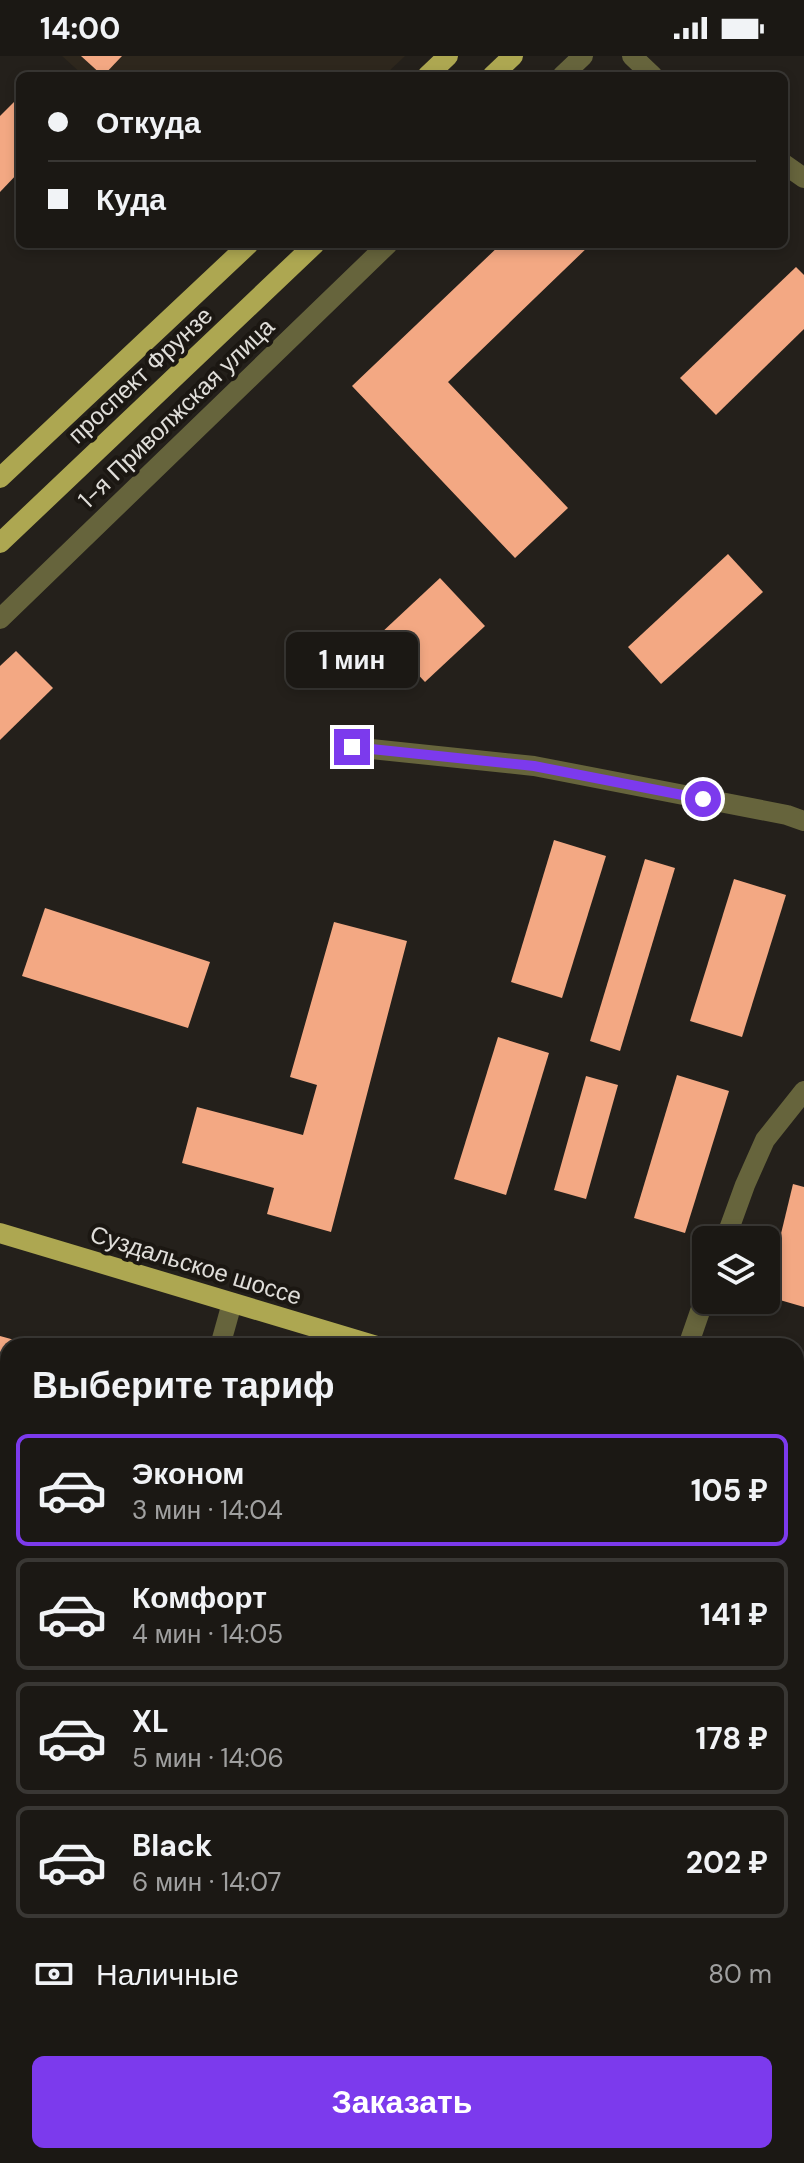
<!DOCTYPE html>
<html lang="ru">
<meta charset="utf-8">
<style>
:root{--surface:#1b1814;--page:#282522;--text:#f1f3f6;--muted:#a0a0a0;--line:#393734;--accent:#7c3aed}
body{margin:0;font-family:"DM Sans",sans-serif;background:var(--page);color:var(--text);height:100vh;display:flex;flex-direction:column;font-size:30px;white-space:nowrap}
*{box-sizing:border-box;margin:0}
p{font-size:26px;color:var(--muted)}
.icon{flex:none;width:44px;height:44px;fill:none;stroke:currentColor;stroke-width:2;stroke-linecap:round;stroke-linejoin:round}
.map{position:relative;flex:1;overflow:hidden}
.panel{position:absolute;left:0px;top:1282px;width:804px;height:826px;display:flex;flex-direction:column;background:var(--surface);border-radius:24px 24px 0 0;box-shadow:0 4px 12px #0003,0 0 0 2px var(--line)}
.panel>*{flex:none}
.hud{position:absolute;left:16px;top:16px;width:772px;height:176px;border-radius:12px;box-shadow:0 4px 12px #0003,0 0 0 2px var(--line);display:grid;align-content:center;height:176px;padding:0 32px;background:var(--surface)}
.controls{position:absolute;left:692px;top:1170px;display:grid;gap:16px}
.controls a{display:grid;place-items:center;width:88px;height:88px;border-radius:12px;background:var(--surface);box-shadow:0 4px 12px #0003,0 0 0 2px var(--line);font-size:40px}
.end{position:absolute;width:36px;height:36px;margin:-18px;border:10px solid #7c3aed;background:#fff;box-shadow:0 0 0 4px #fff}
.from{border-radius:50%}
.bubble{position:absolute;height:56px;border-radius:12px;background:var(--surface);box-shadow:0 4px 12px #0003,0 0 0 2px var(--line);font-size:26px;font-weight:700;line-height:56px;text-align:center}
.hud b{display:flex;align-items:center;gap:28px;height:76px;font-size:30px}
.hud b+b{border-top:2px solid var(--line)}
.hud i{width:20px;height:20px;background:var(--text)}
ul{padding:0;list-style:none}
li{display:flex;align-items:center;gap:24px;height:112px;margin:0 16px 12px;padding:0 16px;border:4px solid var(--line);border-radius:12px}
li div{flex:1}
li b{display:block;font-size:30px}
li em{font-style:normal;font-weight:700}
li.selected{border-color:var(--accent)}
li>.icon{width:72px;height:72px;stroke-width:1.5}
h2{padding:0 32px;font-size:36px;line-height:96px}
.pay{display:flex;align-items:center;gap:20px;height:88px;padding:0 32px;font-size:30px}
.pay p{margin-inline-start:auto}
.primary-button{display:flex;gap:16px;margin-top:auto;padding:16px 32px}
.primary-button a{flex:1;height:92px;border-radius:12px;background:var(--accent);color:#fff;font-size:32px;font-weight:700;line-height:92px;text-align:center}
.status{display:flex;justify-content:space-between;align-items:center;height:56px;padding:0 40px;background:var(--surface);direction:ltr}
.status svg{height:22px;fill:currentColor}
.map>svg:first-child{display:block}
.built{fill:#2e271d}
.green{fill:#53181e}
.building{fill:#f3a883}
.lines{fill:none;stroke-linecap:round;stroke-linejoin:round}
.minor{stroke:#66643c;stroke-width:20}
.major{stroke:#ada751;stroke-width:20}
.route{stroke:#7c3aed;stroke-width:10}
.labels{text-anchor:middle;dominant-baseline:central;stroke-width:8;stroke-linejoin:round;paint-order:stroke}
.street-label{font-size:24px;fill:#e0deda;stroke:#1b1712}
</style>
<div class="status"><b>14:00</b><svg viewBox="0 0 49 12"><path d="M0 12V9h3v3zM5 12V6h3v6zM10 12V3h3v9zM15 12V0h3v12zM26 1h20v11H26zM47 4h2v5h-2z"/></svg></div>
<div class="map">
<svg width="804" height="2107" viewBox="0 0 804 2107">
<rect width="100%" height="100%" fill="#24201b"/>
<path class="built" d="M62 0H405L384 20H84Z"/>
<path class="green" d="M8 1856V1946L0 1953V1862Z"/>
<g class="building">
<path d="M81 0H122L103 20Z"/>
<path d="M20 40V115L0 136V60Z"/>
<path d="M501 188H591L448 326 568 452 515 502 352 330Z"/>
<path d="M796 211 804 219V273L716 359 680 322Z"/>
<path d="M728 498 763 536 661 628 628 591Z"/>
<path d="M440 522 485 570 425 626 380 578Z"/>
<path d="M16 595 53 632 0 684V610Z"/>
<path d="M554 784 606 800 562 942 511 926Z"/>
<path d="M645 803 675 812 620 995 590 985Z"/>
<path d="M734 823 786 839 742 981 690 965Z"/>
<path d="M45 852 210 906 188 972 22 920Z"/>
<path d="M334 866 407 885 331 1176 267 1158 274 1132 182 1107 197 1051 303 1079 317 1029 290 1021Z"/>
<path d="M498 981 549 997 506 1139 454 1123Z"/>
<path d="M677 1019 729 1035 685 1177 634 1162Z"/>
<path d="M586 1020 618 1029 586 1143 554 1134Z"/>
<path d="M793 1128 804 1131V1251L766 1240Z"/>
<path d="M0 1280 33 1289 8 1290V1349L0 1347Z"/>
<path d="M796 1486 804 1489V1554L796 1552Z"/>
<path d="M796 1610 804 1613V1660L796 1657Z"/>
<path d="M7 1668H8V1760L0 1758V1695Z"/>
<path d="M804 1734V1847L796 1860V1747Z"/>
<path d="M0 2014 8 2028V2100H50L54 2107H0Z"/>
<path d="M131 2100H174L167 2107H124Z"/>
<path d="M325 2100H434L437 2103 434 2107H319Z"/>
</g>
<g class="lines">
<g class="minor">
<path d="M632 0 653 20"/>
<path d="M562 20 583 0"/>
<path d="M784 108 804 122"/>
<path d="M0 563 388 188"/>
<path d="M352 691 534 710 787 759 804 765"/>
<path d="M725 1184 745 1129 765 1084 804 1035"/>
<path d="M220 1290 232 1247"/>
<path d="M688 1290 706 1238"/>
<path d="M0 1823 8 1825"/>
<path d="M0 1979 8 1982"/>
<path d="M796 2085 804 2090"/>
<path d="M102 2100 105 2107"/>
<path d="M282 2107 288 2100"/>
<path d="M490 2107 496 2100"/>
</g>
<g class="major">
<path d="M427 20 448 0"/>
<path d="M492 20 513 0"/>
<path d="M0 422 249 188"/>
<path d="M0 487 315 188"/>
<path d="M0 1177 377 1290"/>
<path d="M796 1406 804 1409"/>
</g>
</g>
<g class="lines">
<path class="route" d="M352 691 534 710 703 743"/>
</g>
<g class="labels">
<g class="street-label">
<text transform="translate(140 319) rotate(-43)">проспект Фрунзе</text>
<text transform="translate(176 357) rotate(-44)">1-я Приволжская улица</text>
<text transform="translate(196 1209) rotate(17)">Суздальское шоссе</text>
</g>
</g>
</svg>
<div class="controls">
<a><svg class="icon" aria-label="layers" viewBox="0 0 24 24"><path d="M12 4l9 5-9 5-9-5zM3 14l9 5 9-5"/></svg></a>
</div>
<i class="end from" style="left:703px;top:743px"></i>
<i class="end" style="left:352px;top:691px"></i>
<div class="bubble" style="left:286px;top:576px;width:132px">1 мин</div>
<div class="hud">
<b><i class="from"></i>Откуда</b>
<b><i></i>Куда</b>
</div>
<section class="panel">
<h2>Выберите тариф</h2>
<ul>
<li class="selected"><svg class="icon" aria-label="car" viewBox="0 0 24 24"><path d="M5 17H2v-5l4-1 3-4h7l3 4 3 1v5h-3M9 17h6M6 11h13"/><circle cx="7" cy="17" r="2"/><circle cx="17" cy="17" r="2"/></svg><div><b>Эконом</b><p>3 мин · 14:04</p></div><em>105 ₽</em></li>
<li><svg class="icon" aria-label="car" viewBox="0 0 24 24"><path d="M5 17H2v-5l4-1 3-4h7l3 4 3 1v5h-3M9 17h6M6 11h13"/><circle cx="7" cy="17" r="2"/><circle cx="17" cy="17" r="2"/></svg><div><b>Комфорт</b><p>4 мин · 14:05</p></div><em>141 ₽</em></li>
<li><svg class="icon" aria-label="car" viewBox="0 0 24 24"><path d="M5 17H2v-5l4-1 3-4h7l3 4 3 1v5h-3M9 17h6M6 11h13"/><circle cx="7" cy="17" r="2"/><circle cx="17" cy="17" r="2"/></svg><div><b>XL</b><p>5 мин · 14:06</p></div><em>178 ₽</em></li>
<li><svg class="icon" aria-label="car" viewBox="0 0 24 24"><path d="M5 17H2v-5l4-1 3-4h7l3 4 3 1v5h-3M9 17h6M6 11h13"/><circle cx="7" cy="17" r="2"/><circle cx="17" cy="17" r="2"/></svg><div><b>Black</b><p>6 мин · 14:07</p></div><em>202 ₽</em></li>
</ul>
<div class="pay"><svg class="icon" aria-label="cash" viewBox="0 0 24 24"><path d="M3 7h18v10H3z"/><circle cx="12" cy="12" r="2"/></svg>Наличные<p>80 m</p></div>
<div class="primary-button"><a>Заказать</a></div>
</section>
</div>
